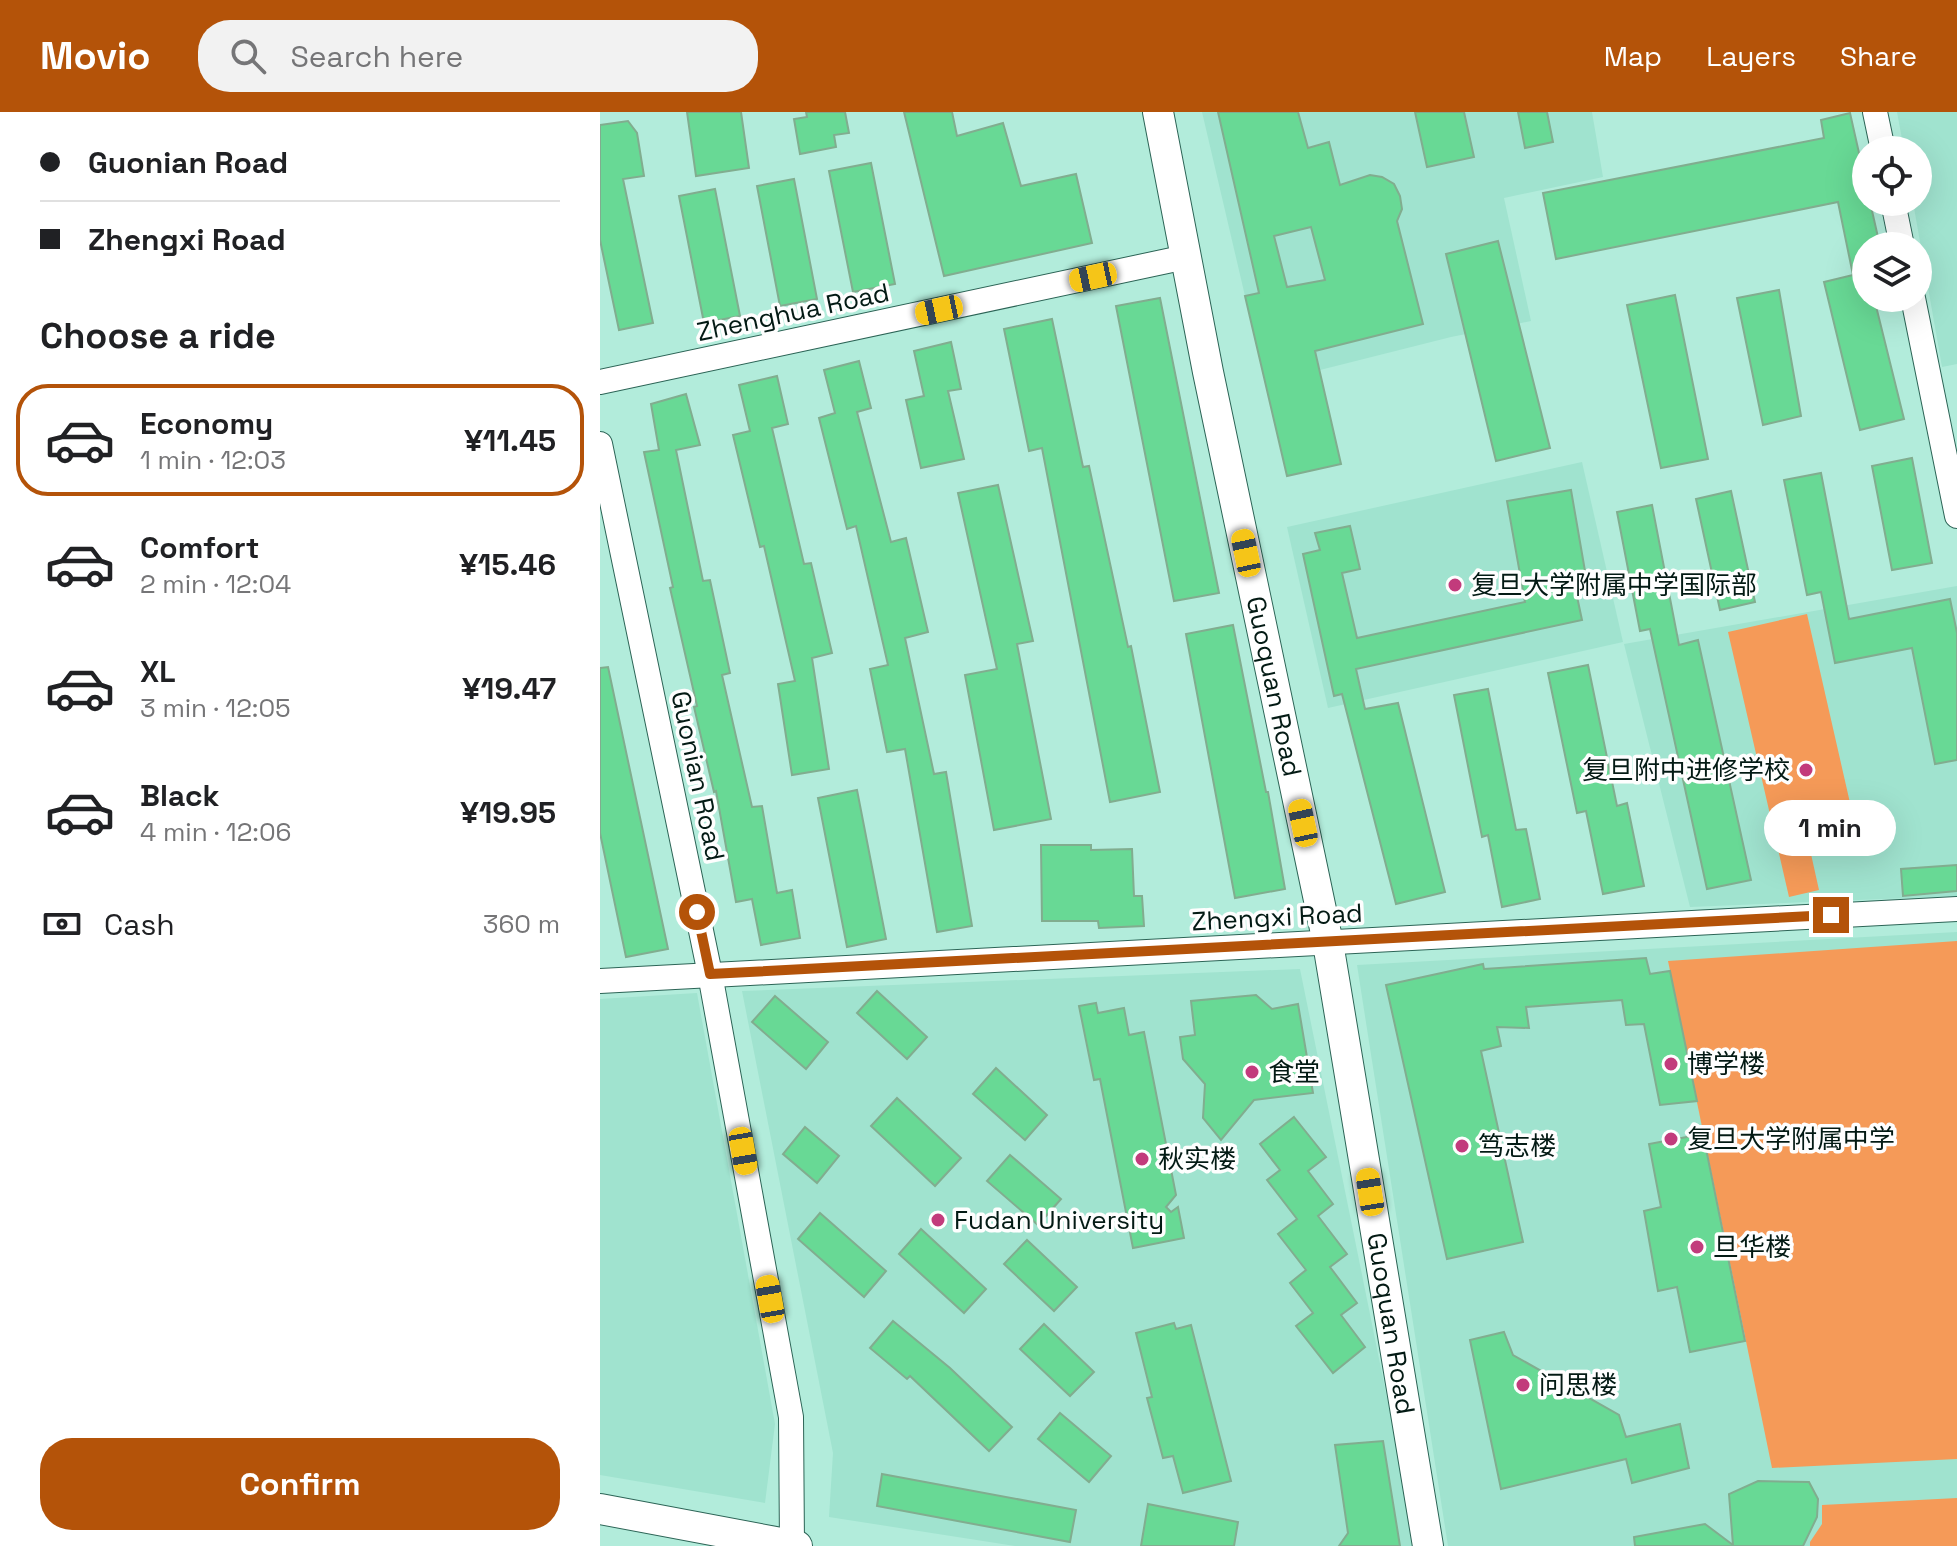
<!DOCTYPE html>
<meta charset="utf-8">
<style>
:root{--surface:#fff;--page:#f2f2f2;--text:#202124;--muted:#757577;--line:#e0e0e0;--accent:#b45309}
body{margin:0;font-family:"Space Grotesk","Noto Sans SC",sans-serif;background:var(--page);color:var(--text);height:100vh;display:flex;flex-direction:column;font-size:30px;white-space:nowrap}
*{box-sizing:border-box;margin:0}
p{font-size:26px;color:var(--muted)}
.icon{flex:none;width:44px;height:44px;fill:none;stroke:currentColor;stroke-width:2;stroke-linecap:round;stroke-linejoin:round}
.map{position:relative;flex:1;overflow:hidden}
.details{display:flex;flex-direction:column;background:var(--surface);width:600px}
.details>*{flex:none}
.hud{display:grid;align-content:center;height:176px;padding:0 40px;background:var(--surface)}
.controls{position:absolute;left:1252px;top:24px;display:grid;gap:16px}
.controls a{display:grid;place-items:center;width:80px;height:80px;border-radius:50%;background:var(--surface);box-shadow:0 8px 32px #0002;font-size:40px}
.end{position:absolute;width:36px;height:36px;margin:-18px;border:10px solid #b45309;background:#fff;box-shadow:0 0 0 4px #fff}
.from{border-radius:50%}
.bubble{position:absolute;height:56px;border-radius:28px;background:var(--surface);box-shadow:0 8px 32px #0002;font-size:26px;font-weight:700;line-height:56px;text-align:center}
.car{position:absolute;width:24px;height:48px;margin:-24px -12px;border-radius:10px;box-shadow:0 0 6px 2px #0007;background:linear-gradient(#f5c518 24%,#345 0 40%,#f5c518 0 76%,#345 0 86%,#f5c518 0)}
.hud b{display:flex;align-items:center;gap:28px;height:76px;font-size:30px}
.hud b+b{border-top:2px solid var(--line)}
.hud i{width:20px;height:20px;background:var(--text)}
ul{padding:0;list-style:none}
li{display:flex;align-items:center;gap:24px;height:112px;margin:0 16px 12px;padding:0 24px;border:4px solid transparent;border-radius:32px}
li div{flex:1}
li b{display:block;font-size:30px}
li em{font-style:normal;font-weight:700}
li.selected{border-color:var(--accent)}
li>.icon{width:72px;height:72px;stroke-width:1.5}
h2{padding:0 40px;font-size:36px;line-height:96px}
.pay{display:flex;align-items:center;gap:20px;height:88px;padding:0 40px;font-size:30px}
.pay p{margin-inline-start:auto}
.button{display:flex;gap:16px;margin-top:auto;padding:16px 40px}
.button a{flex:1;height:92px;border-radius:32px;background:var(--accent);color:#fff;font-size:32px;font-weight:700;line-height:92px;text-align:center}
header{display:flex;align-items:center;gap:48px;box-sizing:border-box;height:112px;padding:0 40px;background:var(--accent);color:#fff}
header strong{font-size:38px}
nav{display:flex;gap:44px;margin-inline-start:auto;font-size:28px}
.search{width:560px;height:72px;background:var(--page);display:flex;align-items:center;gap:20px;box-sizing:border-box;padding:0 28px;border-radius:32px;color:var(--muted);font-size:30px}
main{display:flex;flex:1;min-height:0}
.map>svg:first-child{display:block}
.built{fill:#a0e3cf}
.green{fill:#f59a58}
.building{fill:#68d995;stroke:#81ad8f;stroke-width:2;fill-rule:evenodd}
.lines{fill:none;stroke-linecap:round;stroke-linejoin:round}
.minor-casing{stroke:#2c6456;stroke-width:26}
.tertiary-casing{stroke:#2c6456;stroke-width:32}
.minor{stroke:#fff;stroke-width:24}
.tertiary{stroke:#fff;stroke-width:30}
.route{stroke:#b45309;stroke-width:10}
.poi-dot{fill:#c23b7c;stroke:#fefefe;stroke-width:3}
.labels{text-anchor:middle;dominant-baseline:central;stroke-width:7;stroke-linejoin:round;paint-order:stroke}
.street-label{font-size:26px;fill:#031a14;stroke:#fefefe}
.poi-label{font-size:26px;fill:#031a14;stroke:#fefefe;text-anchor:start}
</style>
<header>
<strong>Movio</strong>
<div class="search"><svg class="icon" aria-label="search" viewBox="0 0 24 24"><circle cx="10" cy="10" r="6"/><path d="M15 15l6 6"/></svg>Search here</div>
<nav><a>Map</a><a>Layers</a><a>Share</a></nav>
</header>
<main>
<section class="details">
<div class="hud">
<b><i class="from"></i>Guonian Road</b>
<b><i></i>Zhengxi Road</b>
</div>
<h2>Choose a ride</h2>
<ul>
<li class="selected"><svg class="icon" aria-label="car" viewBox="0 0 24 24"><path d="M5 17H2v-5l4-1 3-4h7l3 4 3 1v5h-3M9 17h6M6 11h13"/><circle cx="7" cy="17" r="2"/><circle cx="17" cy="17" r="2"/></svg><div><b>Economy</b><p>1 min · 12:03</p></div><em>¥11.45</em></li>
<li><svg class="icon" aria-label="car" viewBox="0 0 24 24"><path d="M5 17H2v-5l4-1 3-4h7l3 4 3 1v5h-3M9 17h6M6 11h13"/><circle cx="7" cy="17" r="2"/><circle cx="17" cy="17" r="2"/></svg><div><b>Comfort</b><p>2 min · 12:04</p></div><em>¥15.46</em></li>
<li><svg class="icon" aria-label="car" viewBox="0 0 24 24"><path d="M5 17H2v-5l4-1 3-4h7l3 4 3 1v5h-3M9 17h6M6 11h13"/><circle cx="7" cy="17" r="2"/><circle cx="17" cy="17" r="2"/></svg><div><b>XL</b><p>3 min · 12:05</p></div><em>¥19.47</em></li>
<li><svg class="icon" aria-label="car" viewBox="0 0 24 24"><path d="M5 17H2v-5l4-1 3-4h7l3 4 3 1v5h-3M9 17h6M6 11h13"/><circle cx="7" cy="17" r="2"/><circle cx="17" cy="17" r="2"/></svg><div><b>Black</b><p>4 min · 12:06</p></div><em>¥19.95</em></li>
</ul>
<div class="pay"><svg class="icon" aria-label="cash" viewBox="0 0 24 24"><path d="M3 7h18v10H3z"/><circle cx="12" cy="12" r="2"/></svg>Cash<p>360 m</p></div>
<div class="button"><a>Confirm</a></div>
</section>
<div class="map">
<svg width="1357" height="1434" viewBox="0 0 1357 1434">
<rect width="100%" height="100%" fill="#b2ecdb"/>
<g class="built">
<path d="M602 0H992L1003 65 904 86 931 209 851 225 720 258 701 178 645 184Z"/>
<path d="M1297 0H1357V252L1342 255 1313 90H1318V38H1304Z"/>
<path d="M982 350 1023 530 728 596 687 415Z"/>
<path d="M1357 474V784L1090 795 1024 532Z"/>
<path d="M1357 820V1434H848L757 853Z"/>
<path d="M700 857 817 1434H415L229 1405 233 1341 142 879Z"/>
<path d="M97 881 175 1312 165 1391 0 1363V887Z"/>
</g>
<g class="green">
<path d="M1207 502 1253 704 1205 715 1219 778 1189 785 1128 520Z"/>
<path d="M1357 829V1347L1172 1356 1068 849Z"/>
<path d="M1357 1386V1434H1210V1430L1222 1412V1393Z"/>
</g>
<g class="building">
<path d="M87 0H141L149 56 96 64Z"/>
<path d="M206 0H245L249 21 234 23 236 35 200 42 194 7 207 5Z"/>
<path d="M304 0H352L357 24 403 11 421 74 476 62 492 131 344 164Z"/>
<path d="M618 0H698L708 36 729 30 740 73 770 63 782 65 794 72 800 84 802 97 797 109 823 212 715 239 741 352 687 364 645 184 659 181ZM711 115 725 168 687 175 674 124Z"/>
<path d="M815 0H864L874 45 827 55Z"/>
<path d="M918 0H947L953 30 925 36Z"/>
<path d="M1250 1 1266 72V90H1270L1280 134H1266V186H1274L1304 307 1260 318 1224 170 1253 163 1238 90 956 147 943 81 1224 26 1221 8Z"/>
<path d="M28 9 37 21 44 64 23 67 53 211 19 218 0 128V13Z"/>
<path d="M271 51 295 172 253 180 229 59Z"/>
<path d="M194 67 217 187 180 194 157 74Z"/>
<path d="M115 77 140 204 104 211 79 84Z"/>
<path d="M898 129 950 336 896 349 846 142Z"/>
<path d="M1179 178 1201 304 1163 313 1137 186Z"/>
<path d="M1075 183 1108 347 1061 356 1027 193Z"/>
<path d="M560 186 619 481 574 489 516 194Z"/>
<path d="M452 207 483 355 489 354 528 535 531 534 560 680 510 690 442 336 429 339 404 217Z"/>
<path d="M351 230 361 277 348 279 364 347 321 356 306 288 324 284 314 239Z"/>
<path d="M259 249 271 296 257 300 291 430 306 426 328 520 305 526 334 662 346 660 372 814 337 820 305 637 287 640 270 557 288 553 256 414 247 417 219 306 235 301 224 258Z"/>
<path d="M177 264 188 312 172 316 204 452 211 451 232 541 212 546 229 657 192 663 178 572 195 569 164 434 160 435 133 323 150 319 139 273Z"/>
<path d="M86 282 100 333 76 338 103 469 110 468 130 561 122 563 152 695 162 694 177 781 192 778 200 826 161 833 152 787 136 790 116 679 114 680 94 595 97 594 70 476 73 475 44 340 59 338 51 292Z"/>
<path d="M1312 346 1332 451 1292 458 1272 354Z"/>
<path d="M1221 361 1249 507 1350 487 1357 521V648L1335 652 1312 536 1235 551 1221 480 1207 483 1184 368Z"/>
<path d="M398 373 433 529 417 532 451 707 394 718 365 563 397 557 358 381Z"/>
<path d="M971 378 985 459 972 461 982 508 756 557 765 597 798 591 845 780 796 792 742 582 734 584 703 442 720 438 715 421 750 414 760 457 742 461 757 526 925 490 907 389Z"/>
<path d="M1131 379 1155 490 1120 498 1096 387Z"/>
<path d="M1052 393 1079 533 1098 528 1151 768 1107 777 1050 517 1040 519 1017 400Z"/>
<path d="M633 513 666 680H668L685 777 635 786 586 522Z"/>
<path d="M988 553 1017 694 1027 691 1044 774 1003 782 986 699 977 701 948 561Z"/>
<path d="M8 555 68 837 26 845 0 721V556Z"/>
<path d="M888 577 916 718 926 717 940 787 902 795 888 723 882 725 854 583Z"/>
<path d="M257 678 286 827 247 835 218 686Z"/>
<path d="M441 733H491V738L532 737 534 784H542L544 814 499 816 498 809H442Z"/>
<path d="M1357 753V779L1303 784 1301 757Z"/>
<path d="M1046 846 1050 862 1070 859 1097 989 1060 993 1044 912 1026 913 1022 888 926 895 929 916 897 915 901 934 881 939 923 1130 847 1147 786 873 883 852 884 857Z"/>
<path d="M277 879 327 925 307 947 257 901Z"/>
<path d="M656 883 672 897 698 892 713 981 654 988 621 1028 603 1006 605 972 583 947 580 925 595 923 591 889Z"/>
<path d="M175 884 228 930 206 957 152 910Z"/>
<path d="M496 891 498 901 524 896 529 923 544 920 576 1083 566 1095 571 1100 578 1095 584 1126 533 1136 500 967 494 968 479 894Z"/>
<path d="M396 956 447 1003 425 1028 373 982Z"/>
<path d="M297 986 361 1046 335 1074 271 1014Z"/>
<path d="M694 1005 726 1045 708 1059 733 1092 718 1104 747 1142 730 1155 757 1191 741 1203 765 1235 733 1261 696 1214 713 1201 690 1171 706 1158 678 1122 697 1107 667 1068 680 1058 660 1032Z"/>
<path d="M205 1015 239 1044 217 1071 183 1042Z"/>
<path d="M1103 1022 1145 1229 1090 1240 1077 1175 1058 1179 1044 1099 1061 1095 1049 1032Z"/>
<path d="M410 1043 461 1087 438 1113 387 1069Z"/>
<path d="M220 1101 286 1159 264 1185 198 1127Z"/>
<path d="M321 1117 386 1177 364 1201 299 1142Z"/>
<path d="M427 1128 477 1175 454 1199 404 1152Z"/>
<path d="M293 1209 350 1256 412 1315 389 1339 310 1264 307 1267 270 1236Z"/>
<path d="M574 1211 576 1217 591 1213 631 1369 583 1381 573 1344 563 1346 547 1286 552 1285 536 1221Z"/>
<path d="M444 1212 494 1260 470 1284 420 1237Z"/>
<path d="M904 1220 913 1243 1019 1303 1026 1325 1080 1312 1089 1356 1032 1371 1026 1347 901 1377 870 1228Z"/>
<path d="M460 1301 511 1344 489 1370 438 1327Z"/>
<path d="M783 1329 800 1434H739L748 1421 735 1333Z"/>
<path d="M282 1362 476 1398 470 1430 277 1394Z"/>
<path d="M1158 1369 1209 1370 1218 1387 1217 1405 1203 1434H1035L1034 1425 1105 1412 1133 1433 1129 1382Z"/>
<path d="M548 1392 638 1410 634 1434H541Z"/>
</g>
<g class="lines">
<defs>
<g id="minor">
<path d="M1275 0 1283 38"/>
<path d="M1293 90 1302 134"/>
<path d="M1313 186 1357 404"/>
<path d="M0 270 586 145"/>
<path d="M0 332 110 862 191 1305 192 1434"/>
<path d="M0 869 1357 797"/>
</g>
<g id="tertiary">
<path id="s1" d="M558 0 608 260 728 831 828 1434"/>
<path d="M0 1397 197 1434"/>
</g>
</defs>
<use href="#minor" class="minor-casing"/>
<use href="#tertiary" class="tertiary-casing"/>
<use href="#minor" class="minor"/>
<use href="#tertiary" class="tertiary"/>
</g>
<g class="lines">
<path class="route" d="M97 800 110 862 1231 803"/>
</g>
<g class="poi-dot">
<circle cx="855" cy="473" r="8"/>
<circle cx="1206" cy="658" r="8"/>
<circle cx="1071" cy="952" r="8"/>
<circle cx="652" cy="960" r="8"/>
<circle cx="1071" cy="1027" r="8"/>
<circle cx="862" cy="1034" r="8"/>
<circle cx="542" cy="1047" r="8"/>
<circle cx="338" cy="1108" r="8"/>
<circle cx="1097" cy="1135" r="8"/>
<circle cx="923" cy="1273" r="8"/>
</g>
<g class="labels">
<g class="street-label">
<text transform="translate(193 200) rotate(-12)">Zhenghua Road</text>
<text stroke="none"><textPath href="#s1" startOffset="586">Guoquan Road</textPath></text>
<text transform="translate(98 664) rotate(78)">Guonian Road</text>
<text transform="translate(677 805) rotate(-3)">Zhengxi Road</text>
<text stroke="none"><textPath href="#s1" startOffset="1234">Guoquan Road</textPath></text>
</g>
<g class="poi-label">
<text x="871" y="473">复旦大学附属中学国际部</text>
<text x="1190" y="658" text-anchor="end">复旦附中进修学校</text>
<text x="1087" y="952">博学楼</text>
<text x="668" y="960">食堂</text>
<text x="1087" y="1027">复旦大学附属中学</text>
<text x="878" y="1034">笃志楼</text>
<text x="558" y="1047">秋实楼</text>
<text x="354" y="1108">Fudan University</text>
<text x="1113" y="1135">旦华楼</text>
<text x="939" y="1273">问思楼</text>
</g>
</g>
</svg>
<div class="controls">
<a><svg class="icon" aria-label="locate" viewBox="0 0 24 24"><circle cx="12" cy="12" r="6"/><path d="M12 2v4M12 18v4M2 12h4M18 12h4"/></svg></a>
<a><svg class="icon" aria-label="layers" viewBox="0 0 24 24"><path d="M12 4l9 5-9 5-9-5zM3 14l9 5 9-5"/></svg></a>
</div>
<i class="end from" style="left:97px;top:800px"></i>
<i class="end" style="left:1231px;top:803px"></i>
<div class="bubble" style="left:1164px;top:688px;width:132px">1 min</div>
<i class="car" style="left:493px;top:165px;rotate:258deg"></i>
<i class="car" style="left:339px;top:198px;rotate:258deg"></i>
<i class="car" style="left:646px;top:441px;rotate:348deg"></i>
<i class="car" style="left:703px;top:711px;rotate:348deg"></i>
<i class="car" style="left:143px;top:1039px;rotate:170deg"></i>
<i class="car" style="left:770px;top:1080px;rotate:351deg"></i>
<i class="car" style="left:170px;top:1187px;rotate:350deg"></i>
</div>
</main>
